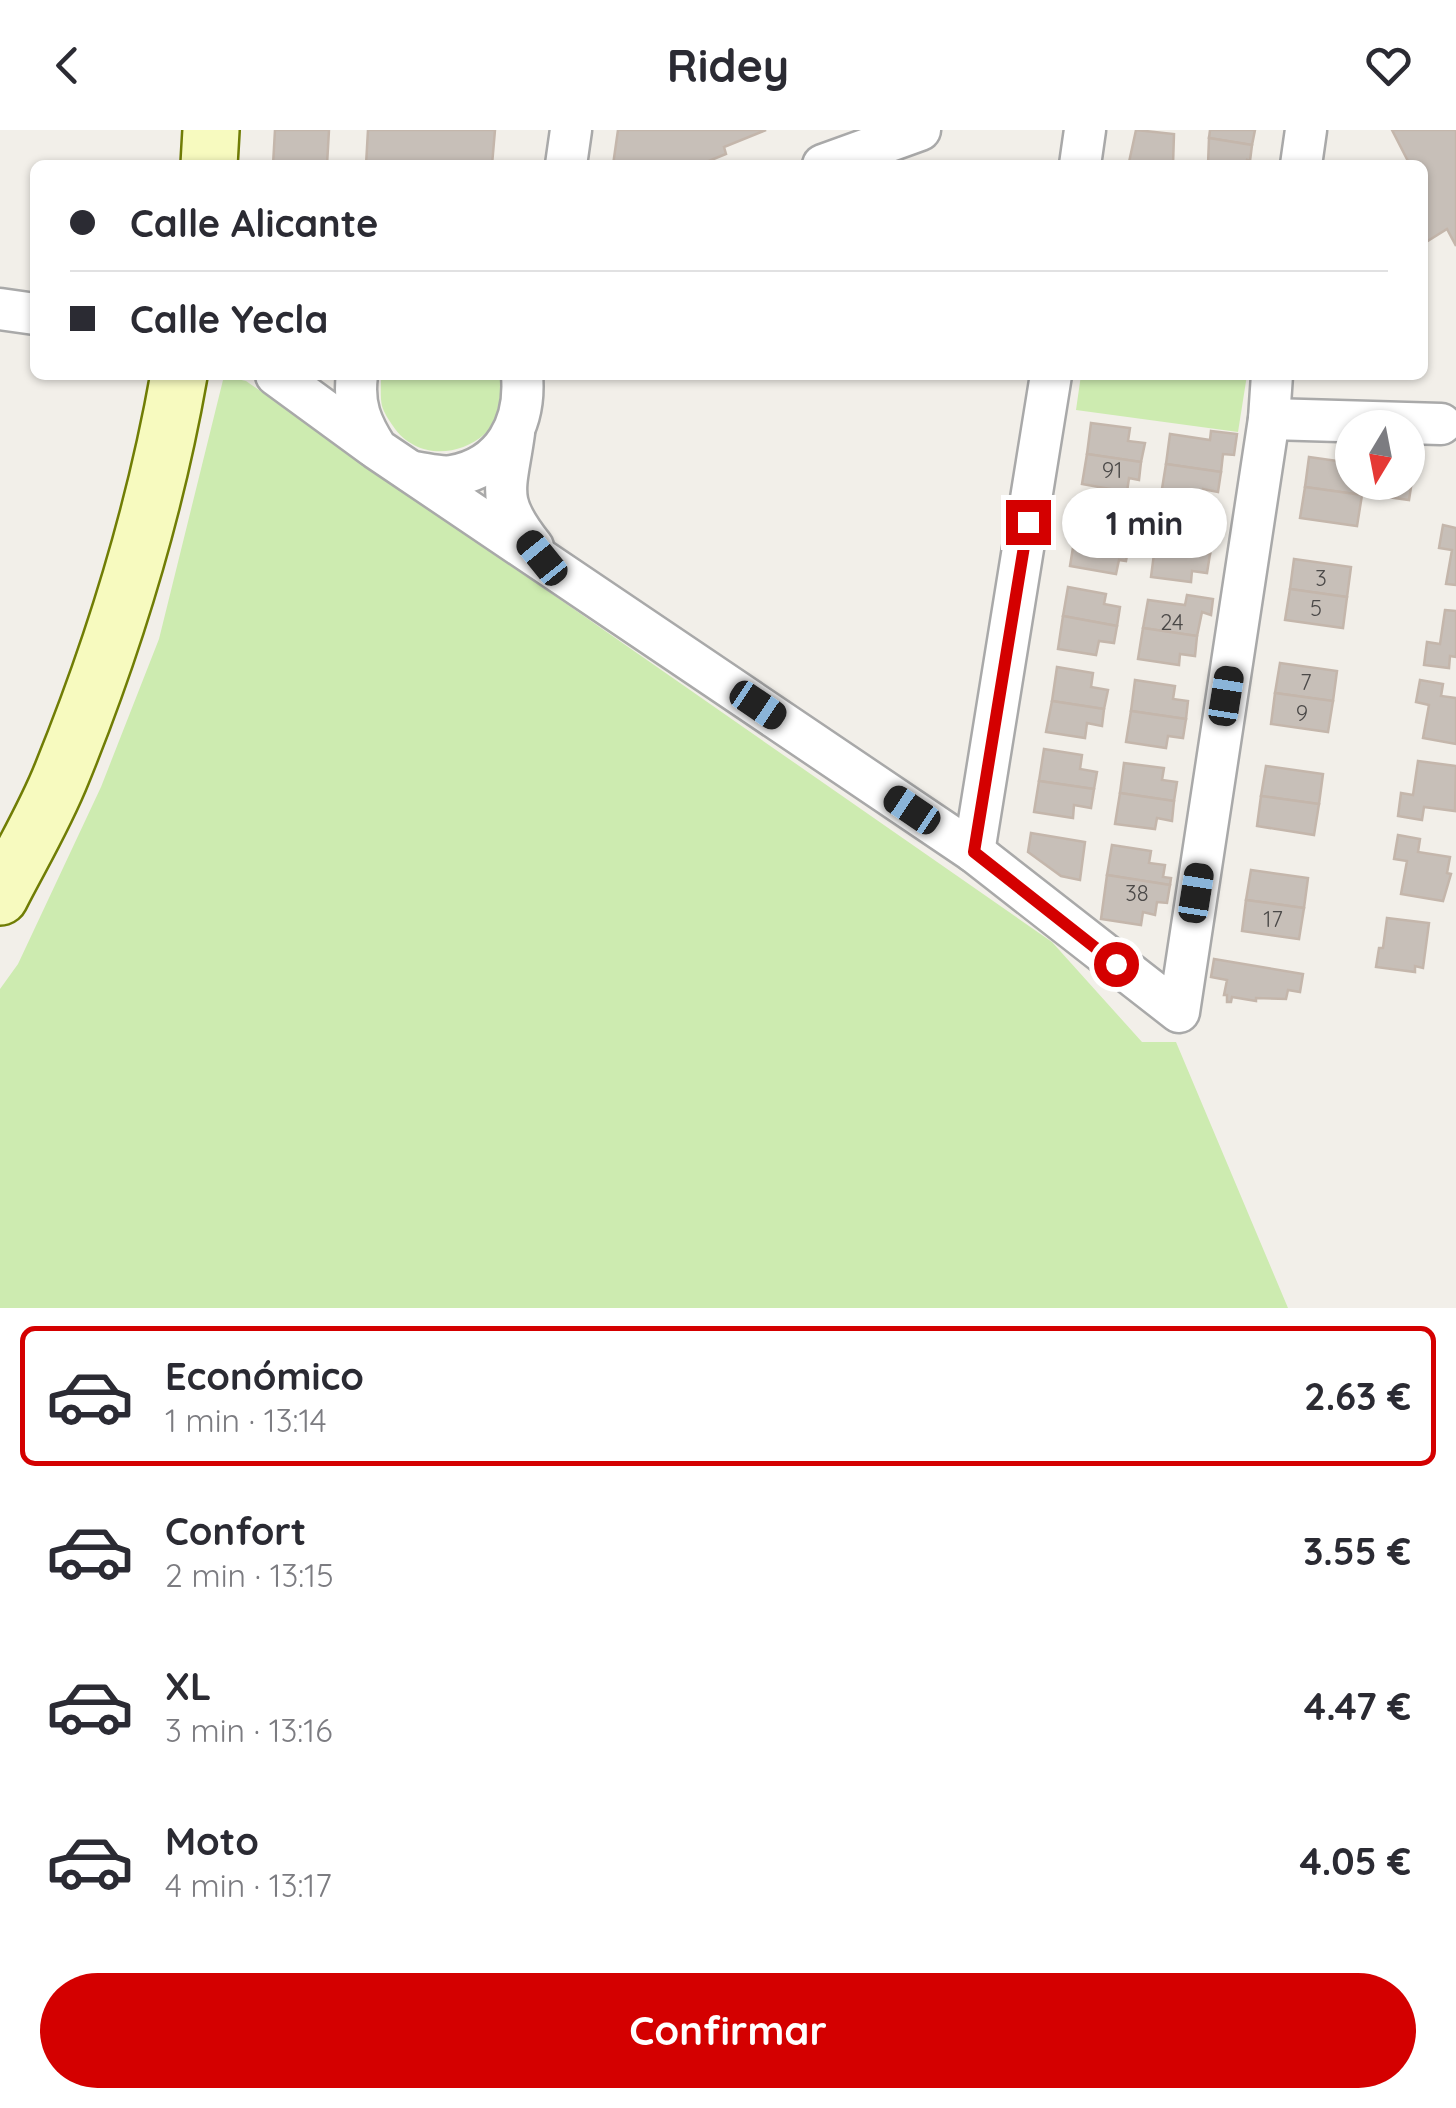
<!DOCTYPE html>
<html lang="es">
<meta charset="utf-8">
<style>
:root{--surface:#fff;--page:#f7f7f7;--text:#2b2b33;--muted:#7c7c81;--line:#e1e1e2;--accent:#d40000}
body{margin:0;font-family:Quicksand,sans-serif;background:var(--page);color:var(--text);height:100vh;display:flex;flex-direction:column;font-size:38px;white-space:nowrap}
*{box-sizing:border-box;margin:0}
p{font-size:32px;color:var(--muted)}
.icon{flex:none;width:55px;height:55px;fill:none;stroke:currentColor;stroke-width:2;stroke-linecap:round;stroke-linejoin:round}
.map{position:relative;height:1178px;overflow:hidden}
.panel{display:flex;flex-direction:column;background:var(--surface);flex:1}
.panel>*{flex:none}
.hud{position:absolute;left:30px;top:30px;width:1398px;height:220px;border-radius:15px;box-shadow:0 2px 8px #0004;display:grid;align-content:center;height:220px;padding:0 40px;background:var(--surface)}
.needle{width:65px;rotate:190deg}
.controls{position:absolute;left:1335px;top:280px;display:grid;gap:20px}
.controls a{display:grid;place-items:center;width:90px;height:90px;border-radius:50%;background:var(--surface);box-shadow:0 2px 8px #0004;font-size:50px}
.end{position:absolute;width:45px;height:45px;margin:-22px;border:12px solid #d40000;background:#fff;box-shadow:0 0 0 5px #fff}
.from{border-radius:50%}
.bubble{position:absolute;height:70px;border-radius:35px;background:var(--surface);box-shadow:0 2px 8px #0004;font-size:32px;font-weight:700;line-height:70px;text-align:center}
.car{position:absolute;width:30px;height:60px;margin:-30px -15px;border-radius:12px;box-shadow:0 0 8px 2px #0007;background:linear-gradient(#222 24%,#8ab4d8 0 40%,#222 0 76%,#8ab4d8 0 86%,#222 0)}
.hud b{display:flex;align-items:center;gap:35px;height:95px;font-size:38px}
.hud b+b{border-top:2px solid var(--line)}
.hud i{width:25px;height:25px;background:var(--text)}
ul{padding:18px 0 0;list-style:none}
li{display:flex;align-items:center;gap:30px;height:140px;margin:0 20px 15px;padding:0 20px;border:5px solid transparent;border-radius:15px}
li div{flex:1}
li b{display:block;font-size:38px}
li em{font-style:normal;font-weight:700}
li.selected{border-color:var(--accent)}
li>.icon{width:90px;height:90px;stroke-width:1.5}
.cta{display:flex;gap:20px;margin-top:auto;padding:20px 40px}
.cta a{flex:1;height:115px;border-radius:60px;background:var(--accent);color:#fff;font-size:40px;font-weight:700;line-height:115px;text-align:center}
header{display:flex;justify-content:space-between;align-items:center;height:130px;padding:0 40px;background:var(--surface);font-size:45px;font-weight:700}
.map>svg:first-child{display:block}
.grass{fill:#cdebb0}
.building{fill:#c7bfb8;stroke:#c4b6ab;stroke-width:2.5}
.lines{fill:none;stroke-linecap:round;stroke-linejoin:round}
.street-casing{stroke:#a9a9a9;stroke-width:45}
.secondary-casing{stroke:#707d05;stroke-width:60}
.street{stroke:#fff;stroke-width:40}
.secondary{stroke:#f7fabf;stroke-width:55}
.route{stroke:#d40000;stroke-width:12}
.labels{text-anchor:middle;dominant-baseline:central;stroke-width:10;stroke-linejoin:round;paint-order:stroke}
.number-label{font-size:22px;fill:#4b4948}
</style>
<header><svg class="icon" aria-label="back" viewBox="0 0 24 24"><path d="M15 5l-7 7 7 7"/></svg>Ridey<svg class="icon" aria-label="heart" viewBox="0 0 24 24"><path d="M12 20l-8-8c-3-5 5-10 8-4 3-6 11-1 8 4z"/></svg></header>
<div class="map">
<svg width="1456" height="1178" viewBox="0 0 1456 1178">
<rect width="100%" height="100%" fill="#f2efe9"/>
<g class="grass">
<path d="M381 245H501C521 308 430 351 393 296 389 290 384 283 382 276 380 267 381 255 381 245Z"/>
<path d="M1081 245H1247L1238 302 1076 280Z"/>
<path d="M224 246 246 251 1052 812 1142 912H1176L1288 1178H0V859L18 834 101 657 159 509Z"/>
</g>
<g class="building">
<path d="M275 0H329L327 35H273Z"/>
<path d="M368 0H495L492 35H366Z"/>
<path d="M618 0H766L724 17 726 24 699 35H613Z"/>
<path d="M1136 0 1174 4 1173 35 1129 32Z"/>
<path d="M1210 0H1255L1252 15 1209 8Z"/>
<path d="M1392 0H1456V116L1447 99 1426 112 1422 106V35H1410Z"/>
<path d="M1209 8 1252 15 1250 31 1247 30 1246 35H1208Z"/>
<path d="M1091 293 1130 298 1128 311 1145 313 1141 332 1087 324Z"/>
<path d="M1211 301 1237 304 1234 325 1223 324 1221 342 1166 334 1170 304 1210 310Z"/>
<path d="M1408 312H1418L1409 370 1387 367 1390 352H1408Z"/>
<path d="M1087 324 1141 332 1139 350 1129 348 1127 362 1082 354Z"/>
<path d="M1309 327 1352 333V352H1364L1362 365 1305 357Z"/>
<path d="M1166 334 1221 342 1218 362 1203 359 1201 371 1161 365Z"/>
<path d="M1305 357 1362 365 1357 396 1300 388Z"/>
<path d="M1080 375 1124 383 1122 393 1132 395 1129 414 1075 405Z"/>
<path d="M1161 386 1197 393 1195 403 1213 407 1210 424 1155 416Z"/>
<path d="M1443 395 1456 398V455L1446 454 1452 420 1439 418Z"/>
<path d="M1075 405 1129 414 1126 431 1119 430 1116 444 1070 436Z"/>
<path d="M1155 416 1210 424 1207 443 1192 441 1191 452 1151 447Z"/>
<path d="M1294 429 1351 437 1347 467 1290 459Z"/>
<path d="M1068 457 1106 464 1104 474 1120 477 1117 496 1063 486Z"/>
<path d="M1290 459 1347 467 1343 498 1285 490Z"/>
<path d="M1187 465 1213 469 1211 485 1202 482 1197 506 1143 498 1148 470 1185 475Z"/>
<path d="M1445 480 1456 481V527L1450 526 1449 538 1424 535 1427 512 1440 514Z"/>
<path d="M1063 486 1117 496 1114 513 1099 511 1096 525 1058 519Z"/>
<path d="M1143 498 1197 506 1195 526 1180 524 1179 535 1138 529Z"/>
<path d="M1280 533 1337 541 1333 571 1275 563Z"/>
<path d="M1057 537 1093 543 1091 557 1108 560 1104 579 1052 571Z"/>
<path d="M1135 550 1175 556 1173 569 1188 571 1186 589 1131 581Z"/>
<path d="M1420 550 1443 554 1441 566 1456 568V614L1423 608 1429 575 1416 572Z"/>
<path d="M1275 563 1333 571 1328 602 1271 594Z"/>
<path d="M1052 571 1104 579 1102 596 1087 593 1085 608 1046 602Z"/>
<path d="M1131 581 1186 589 1183 608 1168 606 1166 618 1126 612Z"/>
<path d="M1044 619 1082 625 1080 639 1097 642 1094 659 1039 651Z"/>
<path d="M1418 631 1456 636 1455 681 1424 677 1422 690 1398 686 1401 663 1413 665Z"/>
<path d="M1124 633 1164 638 1162 650 1177 652 1174 671 1120 663Z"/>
<path d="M1266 636 1323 644 1319 674 1261 666Z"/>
<path d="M1039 651 1094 659 1091 678 1074 675 1073 688 1034 682Z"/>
<path d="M1120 663 1174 671 1172 691 1157 688 1155 699 1115 694Z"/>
<path d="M1261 666 1319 674 1314 705 1257 696Z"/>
<path d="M1031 703 1085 712 1080 750 1061 746 1028 722Z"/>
<path d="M1398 705 1420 709 1418 722 1450 727 1447 743 1451 744 1443 771 1401 764 1407 731 1394 729Z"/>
<path d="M1112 715 1151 721 1149 733 1165 735 1163 747 1171 748 1170 755 1107 745Z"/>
<path d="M1251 740 1308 748 1304 778 1246 770Z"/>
<path d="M1107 745 1170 755 1167 773 1157 772 1155 785 1143 782 1141 795 1101 789Z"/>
<path d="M1246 770 1304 778 1299 809 1242 801Z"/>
<path d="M1387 788 1429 793 1423 838 1415 836V842L1376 837 1379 818H1383Z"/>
<path d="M1214 829 1303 844 1300 862 1288 860 1286 869 1256 868V871L1232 867 1231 872H1227V865H1224L1227 850 1211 847Z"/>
</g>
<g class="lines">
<defs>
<g id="street">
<path d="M566 35 571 0"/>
<path d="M823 35 920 0"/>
<path d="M1080 35 1085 0"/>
<path d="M1301 35 1306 0"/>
<path d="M0 179 35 184"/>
<path d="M276 245 373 316"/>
<path d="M357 245C353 275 361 294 377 319L974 722 1179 882 1269 289 1272 245"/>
<path d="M1269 289 1441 294"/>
<path d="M514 303C506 361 495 369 533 417"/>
<path d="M412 342C424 343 440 348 452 346 504 337 526 293 522 245"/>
<path d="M974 722 1051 245"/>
</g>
<g id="secondary">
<path d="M209 35 211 0"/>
<path d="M0 767C21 726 45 686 62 643 114 515 155 381 179 245"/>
</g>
</defs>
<use href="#street" class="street-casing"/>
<use href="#secondary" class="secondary-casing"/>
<use href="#street" class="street"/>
<use href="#secondary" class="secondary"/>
</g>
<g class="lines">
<path class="route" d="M1028 392 974 722 1116 834"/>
</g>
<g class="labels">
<g class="number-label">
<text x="1112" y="340">91</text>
<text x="1321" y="448">3</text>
<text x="1316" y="478">5</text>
<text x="1172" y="492">24</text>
<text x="1306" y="552">7</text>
<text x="1302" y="583">9</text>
<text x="1137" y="763">38</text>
<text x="1273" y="789">17</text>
</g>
</g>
</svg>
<div class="controls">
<a><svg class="needle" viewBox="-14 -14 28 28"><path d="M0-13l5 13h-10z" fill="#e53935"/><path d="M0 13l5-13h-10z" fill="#7c7c81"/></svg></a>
</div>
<i class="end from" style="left:1116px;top:834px"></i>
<i class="end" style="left:1028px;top:392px"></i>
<div class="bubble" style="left:1062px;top:358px;width:165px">1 min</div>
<i class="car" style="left:542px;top:428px;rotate:321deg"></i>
<i class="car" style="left:1226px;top:566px;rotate:9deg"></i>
<i class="car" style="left:758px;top:575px;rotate:124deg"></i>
<i class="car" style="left:912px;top:680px;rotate:304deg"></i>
<i class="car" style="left:1196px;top:763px;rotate:9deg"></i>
<div class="hud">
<b><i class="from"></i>Calle Alicante</b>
<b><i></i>Calle Yecla</b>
</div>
</div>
<section class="panel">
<ul>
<li class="selected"><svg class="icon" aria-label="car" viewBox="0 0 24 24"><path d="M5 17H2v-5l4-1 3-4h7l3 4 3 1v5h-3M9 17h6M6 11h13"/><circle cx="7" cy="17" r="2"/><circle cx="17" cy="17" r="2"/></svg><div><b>Económico</b><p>1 min · 13:14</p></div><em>2.63 €</em></li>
<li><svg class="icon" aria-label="car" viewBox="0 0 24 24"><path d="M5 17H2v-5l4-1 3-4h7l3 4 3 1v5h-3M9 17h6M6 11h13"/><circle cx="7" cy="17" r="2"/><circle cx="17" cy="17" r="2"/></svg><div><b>Confort</b><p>2 min · 13:15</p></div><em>3.55 €</em></li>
<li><svg class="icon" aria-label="car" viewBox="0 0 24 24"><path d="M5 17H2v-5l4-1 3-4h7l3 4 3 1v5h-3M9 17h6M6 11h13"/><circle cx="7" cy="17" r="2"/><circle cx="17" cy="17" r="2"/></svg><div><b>XL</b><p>3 min · 13:16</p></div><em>4.47 €</em></li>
<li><svg class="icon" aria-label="car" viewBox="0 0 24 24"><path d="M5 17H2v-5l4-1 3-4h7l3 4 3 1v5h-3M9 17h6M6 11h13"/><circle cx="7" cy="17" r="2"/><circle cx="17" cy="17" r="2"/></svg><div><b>Moto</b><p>4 min · 13:17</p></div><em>4.05 €</em></li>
</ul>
<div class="cta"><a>Confirmar</a></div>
</section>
